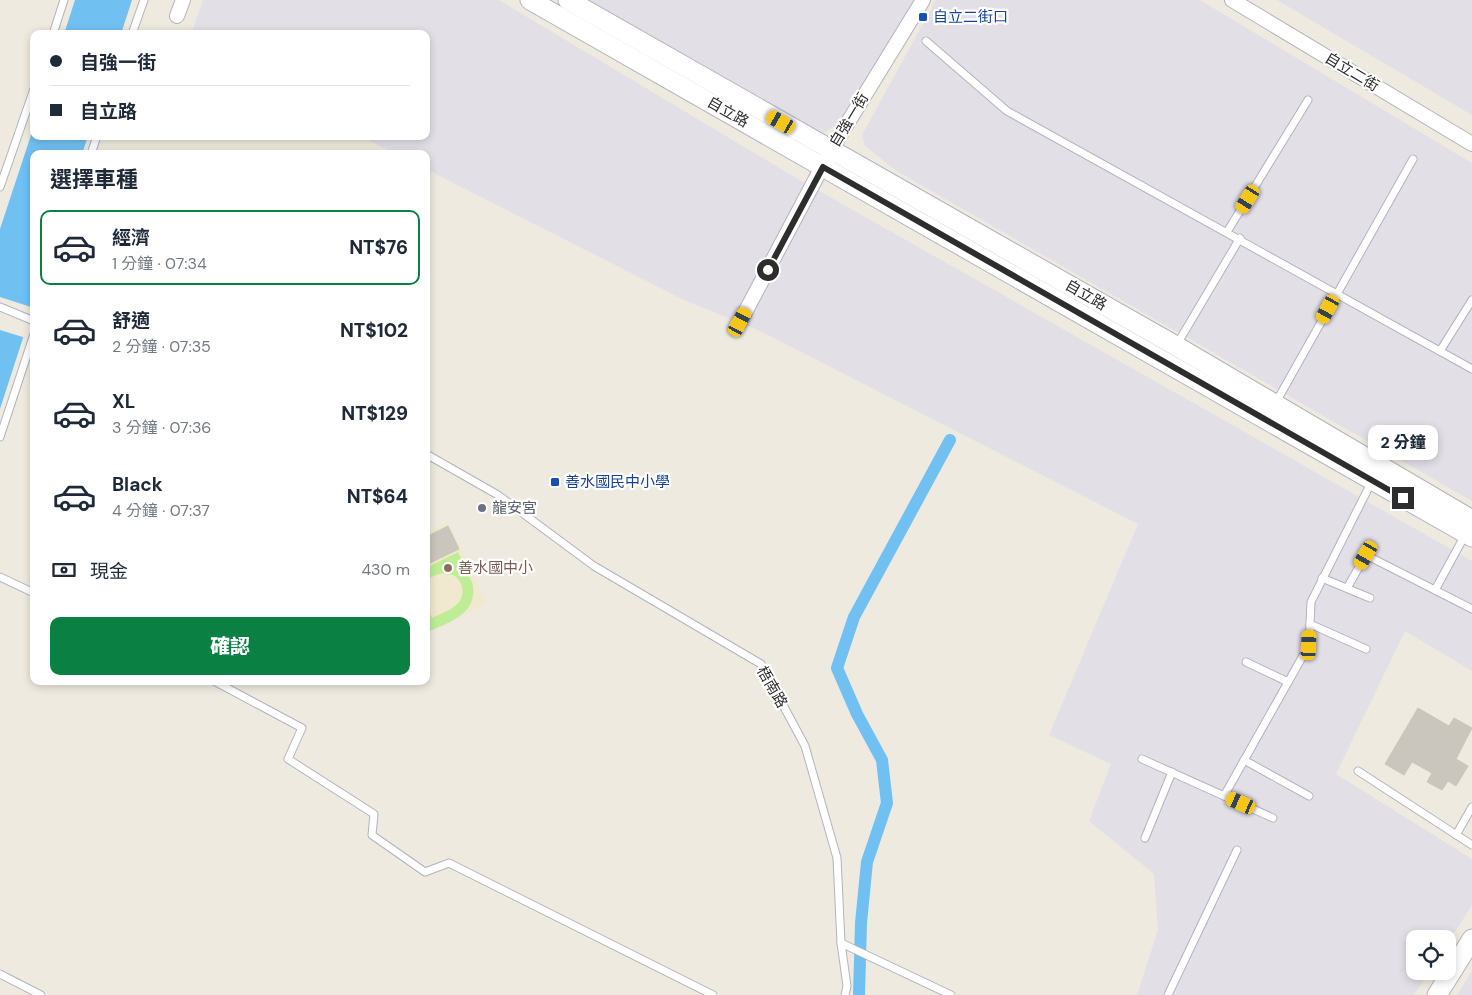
<!DOCTYPE html>
<html lang="zh-TW">
<meta charset="utf-8">
<style>
:root{--surface:#fff;--page:#f2f2f3;--text:#1f2937;--muted:#747a83;--line:#e0e1e3;--accent:#0b8043}
body{margin:0;font-family:"DM Sans","Noto Sans TC",sans-serif;background:var(--page);color:var(--text);height:100vh;display:flex;flex-direction:column;font-size:19px;white-space:nowrap}
*{box-sizing:border-box;margin:0}
p{font-size:16px;color:var(--muted)}
.icon{flex:none;width:28px;height:28px;fill:none;stroke:currentColor;stroke-width:2;stroke-linecap:round;stroke-linejoin:round}
.map{position:relative;flex:1;overflow:hidden}
.details{position:absolute;left:30px;top:150px;width:400px;height:535px;display:flex;flex-direction:column;background:var(--surface);border-radius:10px;box-shadow:0 2px 8px #0003}
.details>*{flex:none}
.banner{position:absolute;left:30px;top:30px;width:400px;height:110px;border-radius:10px;box-shadow:0 2px 8px #0003;display:grid;align-content:center;height:110px;padding:0 20px;background:var(--surface)}
.tools{position:absolute;left:1406px;top:930px;display:grid;gap:10px}
.tools a{display:grid;place-items:center;width:50px;height:50px;border-radius:10px;background:var(--surface);box-shadow:0 2px 8px #0003;font-size:25px}
.end{position:absolute;width:22px;height:22px;margin:-11px;border:6px solid #2d2d2d;background:#fff;box-shadow:0 0 0 2px #fff}
.from{border-radius:50%}
.bubble{position:absolute;height:35px;border-radius:10px;background:var(--surface);box-shadow:0 2px 8px #0003;font-size:16px;font-weight:800;line-height:35px;text-align:center}
.car{position:absolute;width:15px;height:30px;margin:-15px -8px;border-radius:6px;box-shadow:0 0 4px 1px #0007;background:linear-gradient(#f5c518 24%,#345 0 40%,#f5c518 0 76%,#345 0 86%,#f5c518 0)}
.banner b{display:flex;align-items:center;gap:18px;height:48px;font-size:19px}
.banner b+b{border-top:1px solid var(--line)}
.banner i{width:12px;height:12px;background:var(--text)}
ul{padding:0;list-style:none}
li{display:flex;align-items:center;gap:15px;height:75px;margin:0 10px 8px;padding:0 10px;border:2px solid transparent;border-radius:10px}
li div{flex:1}
li b{display:block;font-size:19px}
li em{font-style:normal;font-weight:800}
li.selected{border-color:var(--accent)}
li>.icon{width:45px;height:45px;stroke-width:1.5}
h2{padding:0 20px;font-size:22px;line-height:60px}
.pay{display:flex;align-items:center;gap:12px;height:55px;padding:0 20px;font-size:19px}
.pay p{margin-inline-start:auto}
.cta{display:flex;gap:10px;margin-top:auto;padding:10px 20px}
.cta a{flex:1;height:58px;border-radius:10px;background:var(--accent);color:#fff;font-size:20px;font-weight:800;line-height:58px;text-align:center}
.map>svg:first-child{display:block}
.industrial{fill:#e3dfe7}
.education{fill:#f0e9cf}
.pitch{fill:#beed96}
.water{fill:#71c0f2}
.pier{fill:#eeeadf}
.lines{fill:none;stroke-linecap:round;stroke-linejoin:round}
.canal{stroke:#71c0f2;stroke-width:12}
.building{fill:#cac6be;stroke:#cac6b8}
.lane-casing{stroke:#b3b3c0;stroke-width:9}
.street-casing{stroke:#b3b3c0;stroke-width:16}
.secondary-casing{stroke:#b3b3c0;stroke-width:21}
.lane{stroke:#fff;stroke-width:7}
.street{stroke:#fff;stroke-width:14}
.secondary{stroke:#fff;stroke-width:19}
.route{stroke:#2d2d2d;stroke-width:6}
.transit-dot{fill:#1a4fb4;stroke:#fff;stroke-width:2}
.worship-dot{fill:#6b7280;stroke:#fff;stroke-width:2}
.education-dot{fill:#8d6e63;stroke:#fff;stroke-width:2}
.labels{text-anchor:middle;dominant-baseline:central;stroke-width:4.5;stroke-linejoin:round;paint-order:stroke}
.transit-label{font-size:15px;fill:#164399;stroke:#fff;text-anchor:start}
.street-label{font-size:15px;fill:#2d2d2d;stroke:#fff}
.worship-label{font-size:15px;fill:#5b616d;stroke:#fff;text-anchor:start}
.education-label{font-size:15px;fill:#785e54;stroke:#fff;text-anchor:start}
</style>
<div class="map">
<svg width="1472" height="995" viewBox="0 0 1472 995">
<rect width="100%" height="100%" fill="#eeeadf"/>
<g class="industrial">
<path d="M203 0H499L793 176 1472 561V671L1405 631 1336 774 1472 859V905L1448 943V939H1415V971H1429L1414 995H1137L1158 930 1154 874 1089 821 1111 764 1049 735 1138 524 760 331 682 299 426 169V154H395L361 136H426V34H191Z"/>
<path d="M585 0H914L844 122 824 132 781 115Z"/>
<path d="M936 0H1200L1472 163V501L898 172 865 146 862 135Z"/>
<path d="M1277 0H1472V115Z"/>
<path d="M1472 971V995H1457Z"/>
</g>
<path class="education" d="M448 522 487 603 426 633V533Z"/>
<path class="pitch" d="M458 552 462 561 456 565C465 570 471 576 473 586 477 615 447 623 426 633V606L432 618C441 613 453 610 459 602 468 590 459 573 445 573 438 573 432 577 426 580V568Z"/>
<g class="water">
<path d="M75 0H132L121 34H64Z"/>
<path d="M34 126V136H88L82 154H34V304L0 409V229Z"/>
</g>
<path class="pier" d="M0 297 34 308 26 338 0 330Z"/>
<g class="lines">
<path class="canal" d="M859 995 861 923 867 862 887 803 882 760 857 714 837 668 854 617 950 440"/>
</g>
<g class="building">
<path d="M448 526 459 549 426 565V537Z"/>
<path d="M1418 708 1449 726 1454 718 1472 728 1456 759 1468 766 1456 786 1448 781 1442 790 1427 782 1432 773 1412 762 1404 775 1385 764Z"/>
</g>
<g class="lines">
<defs>
<g id="lane">
<path d="M53 34 64 0"/>
<path d="M132 34 144 0"/>
<path d="M926 41 1007 111 1472 369"/>
<path d="M91 154 97 136"/>
<path d="M0 187 34 89"/>
<path d="M1227 232 1308 100"/>
<path d="M0 307 34 321"/>
<path d="M1176 346 1240 238"/>
<path d="M1440 351 1472 300"/>
<path d="M1275 404 1413 159"/>
<path d="M0 437 34 334"/>
<path d="M426 454 498 495 594 566 761 664 805 746 837 858 841 943 847 986 845 995"/>
<path d="M0 577 34 593"/>
<path d="M1322 578 1370 598"/>
<path d="M1347 588 1366 555 1472 609"/>
<path d="M1435 590 1465 535"/>
<path d="M1310 624 1366 649"/>
<path d="M1246 662 1288 682"/>
<path d="M214 681 302 728 288 759 374 814 372 835 425 872 449 863 713 995"/>
<path d="M1142 759 1273 818"/>
<path d="M1244 760 1309 796"/>
<path d="M1358 771 1472 845"/>
<path d="M1224 796 1309 645 1311 602 1372 481"/>
<path d="M1456 835 1472 807"/>
<path d="M1145 838 1172 772"/>
<path d="M841 943 951 995"/>
<path d="M0 974 41 995"/>
<path d="M1168 995 1237 850"/>
</g>
<g id="street">
<path d="M1232 0 1472 144"/>
<path d="M177 16 183 0"/>
<path d="M740 322 831 150 923 0"/>
</g>
<g id="secondary">
<path d="M530 0 1472 537"/>
<path d="M568 0 1176 346 1472 520"/>
<path d="M1437 995 1472 939"/>
</g>
</defs>
<use href="#lane" class="lane-casing"/>
<use href="#street" class="street-casing"/>
<use href="#secondary" class="secondary-casing"/>
<use href="#lane" class="lane"/>
<use href="#street" class="street"/>
<use href="#secondary" class="secondary"/>
</g>
<g class="lines">
<path class="route" d="M768 270 823 167 1403 498"/>
</g>
<g class="transit-dot">
<rect x="918" y="12" width="10" height="10" rx="2.5"/>
<rect x="550" y="477" width="10" height="10" rx="2.5"/>
</g>
<circle class="worship-dot" cx="482" cy="508" r="5"/>
<circle class="education-dot" cx="448" cy="568" r="5"/>
<g class="labels">
<g class="transit-label">
<text x="933" y="17">自立二街口</text>
<text x="565" y="482">善水國民中小學</text>
</g>
<g class="street-label">
<text transform="translate(1352 72) rotate(31)">自立二街</text>
<text transform="translate(728 112) rotate(30)">自立路</text>
<text transform="translate(849 120) rotate(-59)">自強一街</text>
<text transform="translate(1086 295) rotate(30)">自立路</text>
<text transform="translate(772 687) rotate(60)">梧南路</text>
</g>
<g class="worship-label">
<text x="492" y="508">龍安宮</text>
</g>
<g class="education-label">
<text x="458" y="568">善水國中小</text>
</g>
</g>
</svg>
<div class="tools">
<a><svg class="icon" aria-label="locate" viewBox="0 0 24 24"><circle cx="12" cy="12" r="6"/><path d="M12 2v4M12 18v4M2 12h4M18 12h4"/></svg></a>
</div>
<i class="end from" style="left:768px;top:270px"></i>
<i class="end" style="left:1403px;top:498px"></i>
<div class="bubble" style="left:1368px;top:425px;width:70px">2 分鐘</div>
<i class="car" style="left:781px;top:122px;rotate:300deg"></i>
<i class="car" style="left:1248px;top:199px;rotate:212deg"></i>
<i class="car" style="left:1328px;top:309px;rotate:209deg"></i>
<i class="car" style="left:740px;top:322px;rotate:28deg"></i>
<i class="car" style="left:1366px;top:555px;rotate:210deg"></i>
<i class="car" style="left:1309px;top:645px;rotate:3deg"></i>
<i class="car" style="left:1241px;top:803px;rotate:294deg"></i>
<div class="banner">
<b><i class="from"></i>自強一街</b>
<b><i></i>自立路</b>
</div>
<section class="details">
<h2>選擇車種</h2>
<ul>
<li class="selected"><svg class="icon" aria-label="car" viewBox="0 0 24 24"><path d="M5 17H2v-5l4-1 3-4h7l3 4 3 1v5h-3M9 17h6M6 11h13"/><circle cx="7" cy="17" r="2"/><circle cx="17" cy="17" r="2"/></svg><div><b>經濟</b><p>1 分鐘 · 07:34</p></div><em>NT$76</em></li>
<li><svg class="icon" aria-label="car" viewBox="0 0 24 24"><path d="M5 17H2v-5l4-1 3-4h7l3 4 3 1v5h-3M9 17h6M6 11h13"/><circle cx="7" cy="17" r="2"/><circle cx="17" cy="17" r="2"/></svg><div><b>舒適</b><p>2 分鐘 · 07:35</p></div><em>NT$102</em></li>
<li><svg class="icon" aria-label="car" viewBox="0 0 24 24"><path d="M5 17H2v-5l4-1 3-4h7l3 4 3 1v5h-3M9 17h6M6 11h13"/><circle cx="7" cy="17" r="2"/><circle cx="17" cy="17" r="2"/></svg><div><b>XL</b><p>3 分鐘 · 07:36</p></div><em>NT$129</em></li>
<li><svg class="icon" aria-label="car" viewBox="0 0 24 24"><path d="M5 17H2v-5l4-1 3-4h7l3 4 3 1v5h-3M9 17h6M6 11h13"/><circle cx="7" cy="17" r="2"/><circle cx="17" cy="17" r="2"/></svg><div><b>Black</b><p>4 分鐘 · 07:37</p></div><em>NT$64</em></li>
</ul>
<div class="pay"><svg class="icon" aria-label="cash" viewBox="0 0 24 24"><path d="M3 7h18v10H3z"/><circle cx="12" cy="12" r="2"/></svg>現金<p>430 m</p></div>
<div class="cta"><a>確認</a></div>
</section>
</div>
